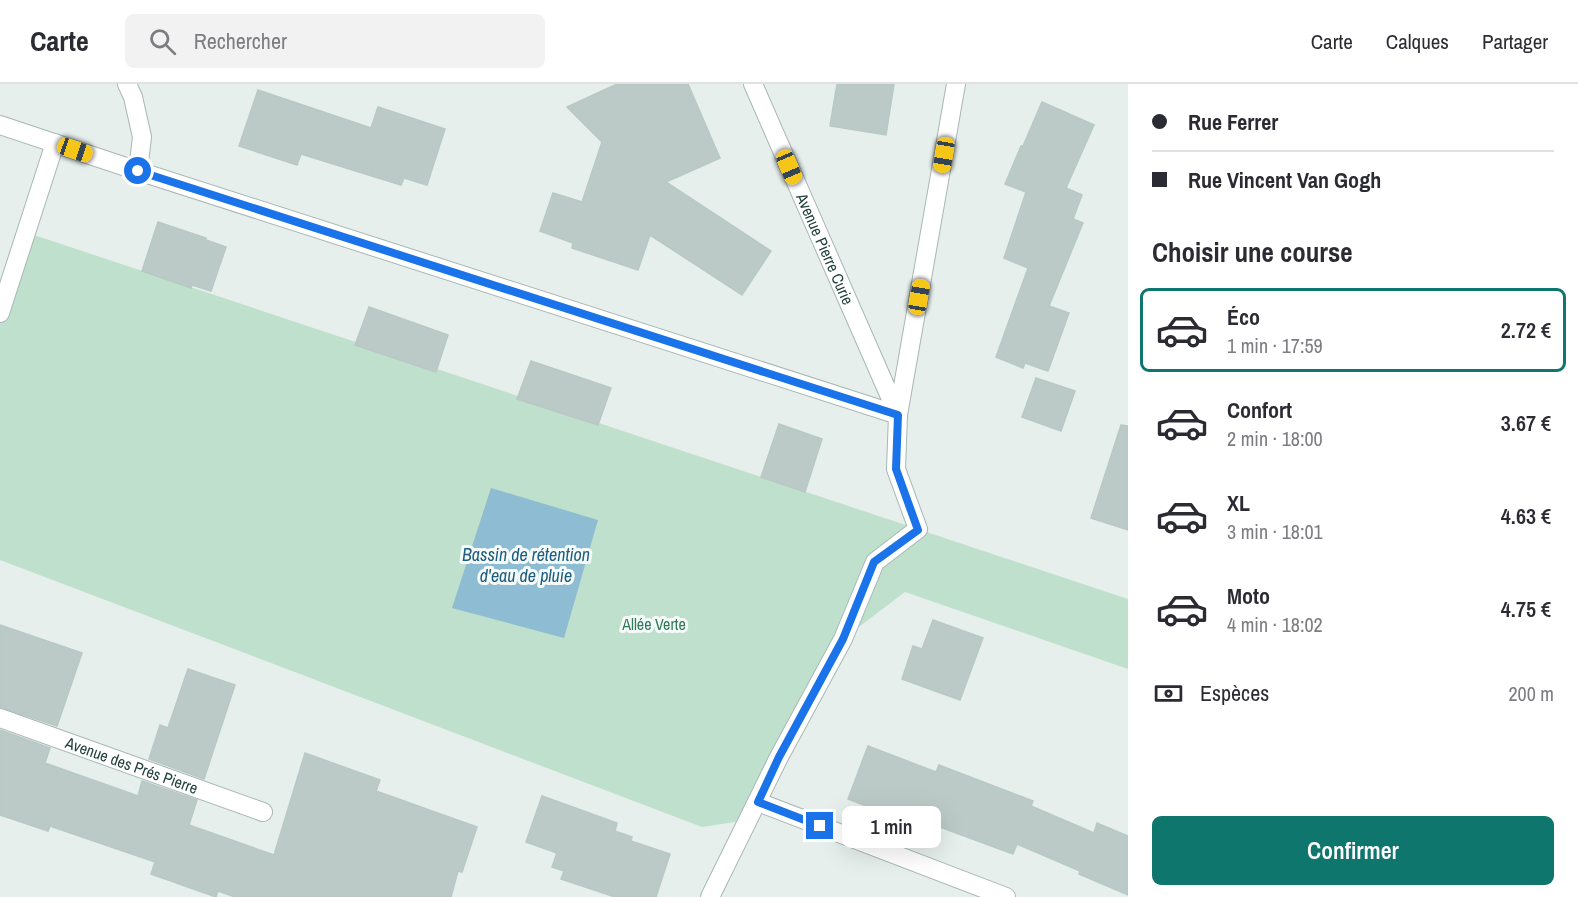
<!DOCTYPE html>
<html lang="fr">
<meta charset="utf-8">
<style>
:root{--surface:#fff;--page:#f2f2f3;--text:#2b2b33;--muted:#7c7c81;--line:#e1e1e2;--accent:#0f766e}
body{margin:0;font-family:"Archivo Narrow",sans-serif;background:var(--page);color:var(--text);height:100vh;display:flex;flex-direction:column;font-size:22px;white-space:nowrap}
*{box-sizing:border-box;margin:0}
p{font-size:20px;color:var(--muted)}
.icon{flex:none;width:33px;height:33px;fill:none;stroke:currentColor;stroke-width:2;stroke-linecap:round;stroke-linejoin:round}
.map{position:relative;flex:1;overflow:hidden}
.panel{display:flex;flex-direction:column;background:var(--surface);width:450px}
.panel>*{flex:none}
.top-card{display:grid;align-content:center;height:132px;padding:0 24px;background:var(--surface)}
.end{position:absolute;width:27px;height:27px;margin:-14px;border:8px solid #1a73e8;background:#fff;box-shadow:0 0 0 3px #fff}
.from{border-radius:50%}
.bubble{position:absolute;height:42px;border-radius:9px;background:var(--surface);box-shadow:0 6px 24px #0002;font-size:20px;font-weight:600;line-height:42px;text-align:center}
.car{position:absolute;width:18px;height:36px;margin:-18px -9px;border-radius:8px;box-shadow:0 0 4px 2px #0007;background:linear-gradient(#f5c518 24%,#345 0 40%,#f5c518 0 76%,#345 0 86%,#f5c518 0)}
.top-card b{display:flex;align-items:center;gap:21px;height:57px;font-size:22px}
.top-card b+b{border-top:2px solid var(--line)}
.top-card i{width:15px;height:15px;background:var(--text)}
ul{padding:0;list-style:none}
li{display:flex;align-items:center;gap:18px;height:84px;margin:0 12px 9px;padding:0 12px;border:3px solid transparent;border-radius:9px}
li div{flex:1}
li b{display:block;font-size:22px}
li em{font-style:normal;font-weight:600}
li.current{border-color:var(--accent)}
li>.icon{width:54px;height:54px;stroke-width:1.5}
h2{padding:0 24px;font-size:27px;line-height:72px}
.pay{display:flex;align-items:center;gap:15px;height:66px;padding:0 24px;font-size:22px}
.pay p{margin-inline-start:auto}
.cta{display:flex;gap:12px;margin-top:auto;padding:12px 24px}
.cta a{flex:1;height:69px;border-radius:9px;background:var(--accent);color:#fff;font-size:24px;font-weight:600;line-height:69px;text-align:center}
header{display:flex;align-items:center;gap:36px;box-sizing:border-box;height:84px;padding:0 30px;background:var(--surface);border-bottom:2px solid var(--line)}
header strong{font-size:28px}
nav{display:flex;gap:33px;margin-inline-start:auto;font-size:21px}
.search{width:420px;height:54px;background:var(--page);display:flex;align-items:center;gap:15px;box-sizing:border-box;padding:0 21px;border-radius:9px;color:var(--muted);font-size:22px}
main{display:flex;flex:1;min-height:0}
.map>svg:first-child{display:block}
.green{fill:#bfe0cd}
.water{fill:#8ebcd3}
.building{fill:#bbcac6;stroke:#b8c9c5;stroke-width:1.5}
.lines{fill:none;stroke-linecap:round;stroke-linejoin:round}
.minor-casing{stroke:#a8b7b5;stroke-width:20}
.minor{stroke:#fff;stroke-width:18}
.route{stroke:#1a73e8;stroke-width:8}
.labels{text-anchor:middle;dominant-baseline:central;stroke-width:6;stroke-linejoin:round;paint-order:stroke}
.street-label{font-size:16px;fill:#24413f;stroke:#f6fbf9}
.park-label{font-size:16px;fill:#2d7958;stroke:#f6fbf9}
.water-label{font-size:18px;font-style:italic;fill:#1c5d7f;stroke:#f6fbf9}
</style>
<header>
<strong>Carte</strong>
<div class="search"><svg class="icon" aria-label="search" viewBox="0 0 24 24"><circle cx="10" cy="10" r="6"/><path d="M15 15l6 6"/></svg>Rechercher</div>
<nav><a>Carte</a><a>Calques</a><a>Partager</a></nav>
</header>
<main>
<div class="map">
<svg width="1128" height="813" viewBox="0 0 1128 813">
<rect width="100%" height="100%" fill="#e6efec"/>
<path class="green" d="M25 148 1128 515V585L905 508 843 555 748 736 702 743 0 476V229Z"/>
<path class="water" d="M491 404 598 436 564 554 452 524Z"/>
<g class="building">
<path d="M617 0H688L720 74 666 98 771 167 742 211 650 151 638 186 572 164 573 159 540 147 553 109 582 118 602 58 567 23Z"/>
<path d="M837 0H894L886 51 830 42Z"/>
<path d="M258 6 371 44 378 23 445 45 427 101 404 94 401 101 301 70 297 81 239 62Z"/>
<path d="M1042 18 1094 41 1066 104 1082 111 1073 135 1083 139 1049 222 1069 229 1048 287 1025 279 1023 284 996 273 1028 184 1004 174 1026 108 1005 100 1021 62H1023Z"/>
<path d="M158 138 206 154V156L226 163 211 207 192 201 191 204 142 187Z"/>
<path d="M369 223 448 251 436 288 355 261Z"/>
<path d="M531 277 611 304 598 341 517 315Z"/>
<path d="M1036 294 1075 307 1061 347 1022 333Z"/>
<path d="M779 340 822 355 805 408 761 393Z"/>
<path d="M1121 341 1128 342V446L1091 434Z"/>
<path d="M933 536 983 554 960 616 902 595 913 562 922 565Z"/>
<path d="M0 541 82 569 57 642 0 623Z"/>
<path d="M188 585 235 601 204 695 149 675 160 641 168 644Z"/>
<path d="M0 646 50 664 45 679 138 712 142 697 197 716 189 741 274 771 305 669 380 696 376 707 477 743 462 788 458 787 451 813H235L218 807 216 813 151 790 155 778 50 742 48 747 0 731Z"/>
<path d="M868 662 936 688 939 681 1033 717 1031 722 1094 749 1097 739 1128 752V811L1079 790 1080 787 1017 760 1013 770 921 736 919 742 848 715Z"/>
<path d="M542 712 617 739 615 747 632 753 631 757 670 770 656 813H615L561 795 564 787 552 783 557 769 526 758Z"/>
</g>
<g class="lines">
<defs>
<g id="minor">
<path d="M127 0 133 13 142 53 138 87"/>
<path id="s1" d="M753 0 898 331"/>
<path d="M0 41 138 87 898 331"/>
<path d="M0 229 55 59"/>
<path id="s2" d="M0 634 263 728"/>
<path d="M758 718 1006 813"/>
<path d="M710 813 779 673 843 555 875 478 918 445 896 385 898 331 956 0"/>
</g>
</defs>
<use href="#minor" class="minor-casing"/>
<use href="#minor" class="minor"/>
</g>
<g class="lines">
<path class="route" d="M138 87 898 331 896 385 918 446 874 478 843 555 779 673 758 718 820 742"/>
</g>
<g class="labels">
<g class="street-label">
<text stroke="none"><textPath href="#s1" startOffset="180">Avenue Pierre Curie</textPath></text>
<text stroke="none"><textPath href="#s2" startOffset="140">Avenue des Prés Pierre</textPath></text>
</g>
<g class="park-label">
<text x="654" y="540">Allée Verte</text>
</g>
<g class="water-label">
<text x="526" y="470">Bassin de rétention<tspan x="526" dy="21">d'eau de pluie</tspan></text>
</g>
</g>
</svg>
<i class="end from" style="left:138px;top:87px"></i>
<i class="end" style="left:820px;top:742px"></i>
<div class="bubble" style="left:842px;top:722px;width:99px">1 min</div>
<i class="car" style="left:75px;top:66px;rotate:109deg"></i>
<i class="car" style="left:944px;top:71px;rotate:190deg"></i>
<i class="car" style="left:789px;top:83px;rotate:157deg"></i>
<i class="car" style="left:919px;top:213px;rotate:10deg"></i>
</div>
<section class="panel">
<div class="top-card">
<b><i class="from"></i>Rue Ferrer</b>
<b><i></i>Rue Vincent Van Gogh</b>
</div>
<h2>Choisir une course</h2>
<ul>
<li class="current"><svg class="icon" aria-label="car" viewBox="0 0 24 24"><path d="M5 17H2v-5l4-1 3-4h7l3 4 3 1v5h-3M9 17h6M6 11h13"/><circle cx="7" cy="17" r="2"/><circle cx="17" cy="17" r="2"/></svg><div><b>Éco</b><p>1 min · 17:59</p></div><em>2.72 €</em></li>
<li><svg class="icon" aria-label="car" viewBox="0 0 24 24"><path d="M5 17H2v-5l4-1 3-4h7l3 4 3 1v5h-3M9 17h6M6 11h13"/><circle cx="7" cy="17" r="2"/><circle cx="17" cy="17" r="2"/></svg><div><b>Confort</b><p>2 min · 18:00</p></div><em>3.67 €</em></li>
<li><svg class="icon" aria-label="car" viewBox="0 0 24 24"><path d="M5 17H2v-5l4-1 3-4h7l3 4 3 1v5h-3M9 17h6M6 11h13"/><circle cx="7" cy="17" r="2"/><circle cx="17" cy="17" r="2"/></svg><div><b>XL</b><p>3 min · 18:01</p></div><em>4.63 €</em></li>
<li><svg class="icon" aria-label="car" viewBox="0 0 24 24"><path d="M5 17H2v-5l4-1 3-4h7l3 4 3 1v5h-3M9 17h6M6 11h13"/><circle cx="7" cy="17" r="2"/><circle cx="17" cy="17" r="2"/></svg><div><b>Moto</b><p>4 min · 18:02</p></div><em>4.75 €</em></li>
</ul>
<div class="pay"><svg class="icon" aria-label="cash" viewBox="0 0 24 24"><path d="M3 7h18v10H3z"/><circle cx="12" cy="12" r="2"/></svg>Espèces<p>200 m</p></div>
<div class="cta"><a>Confirmer</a></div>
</section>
</main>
